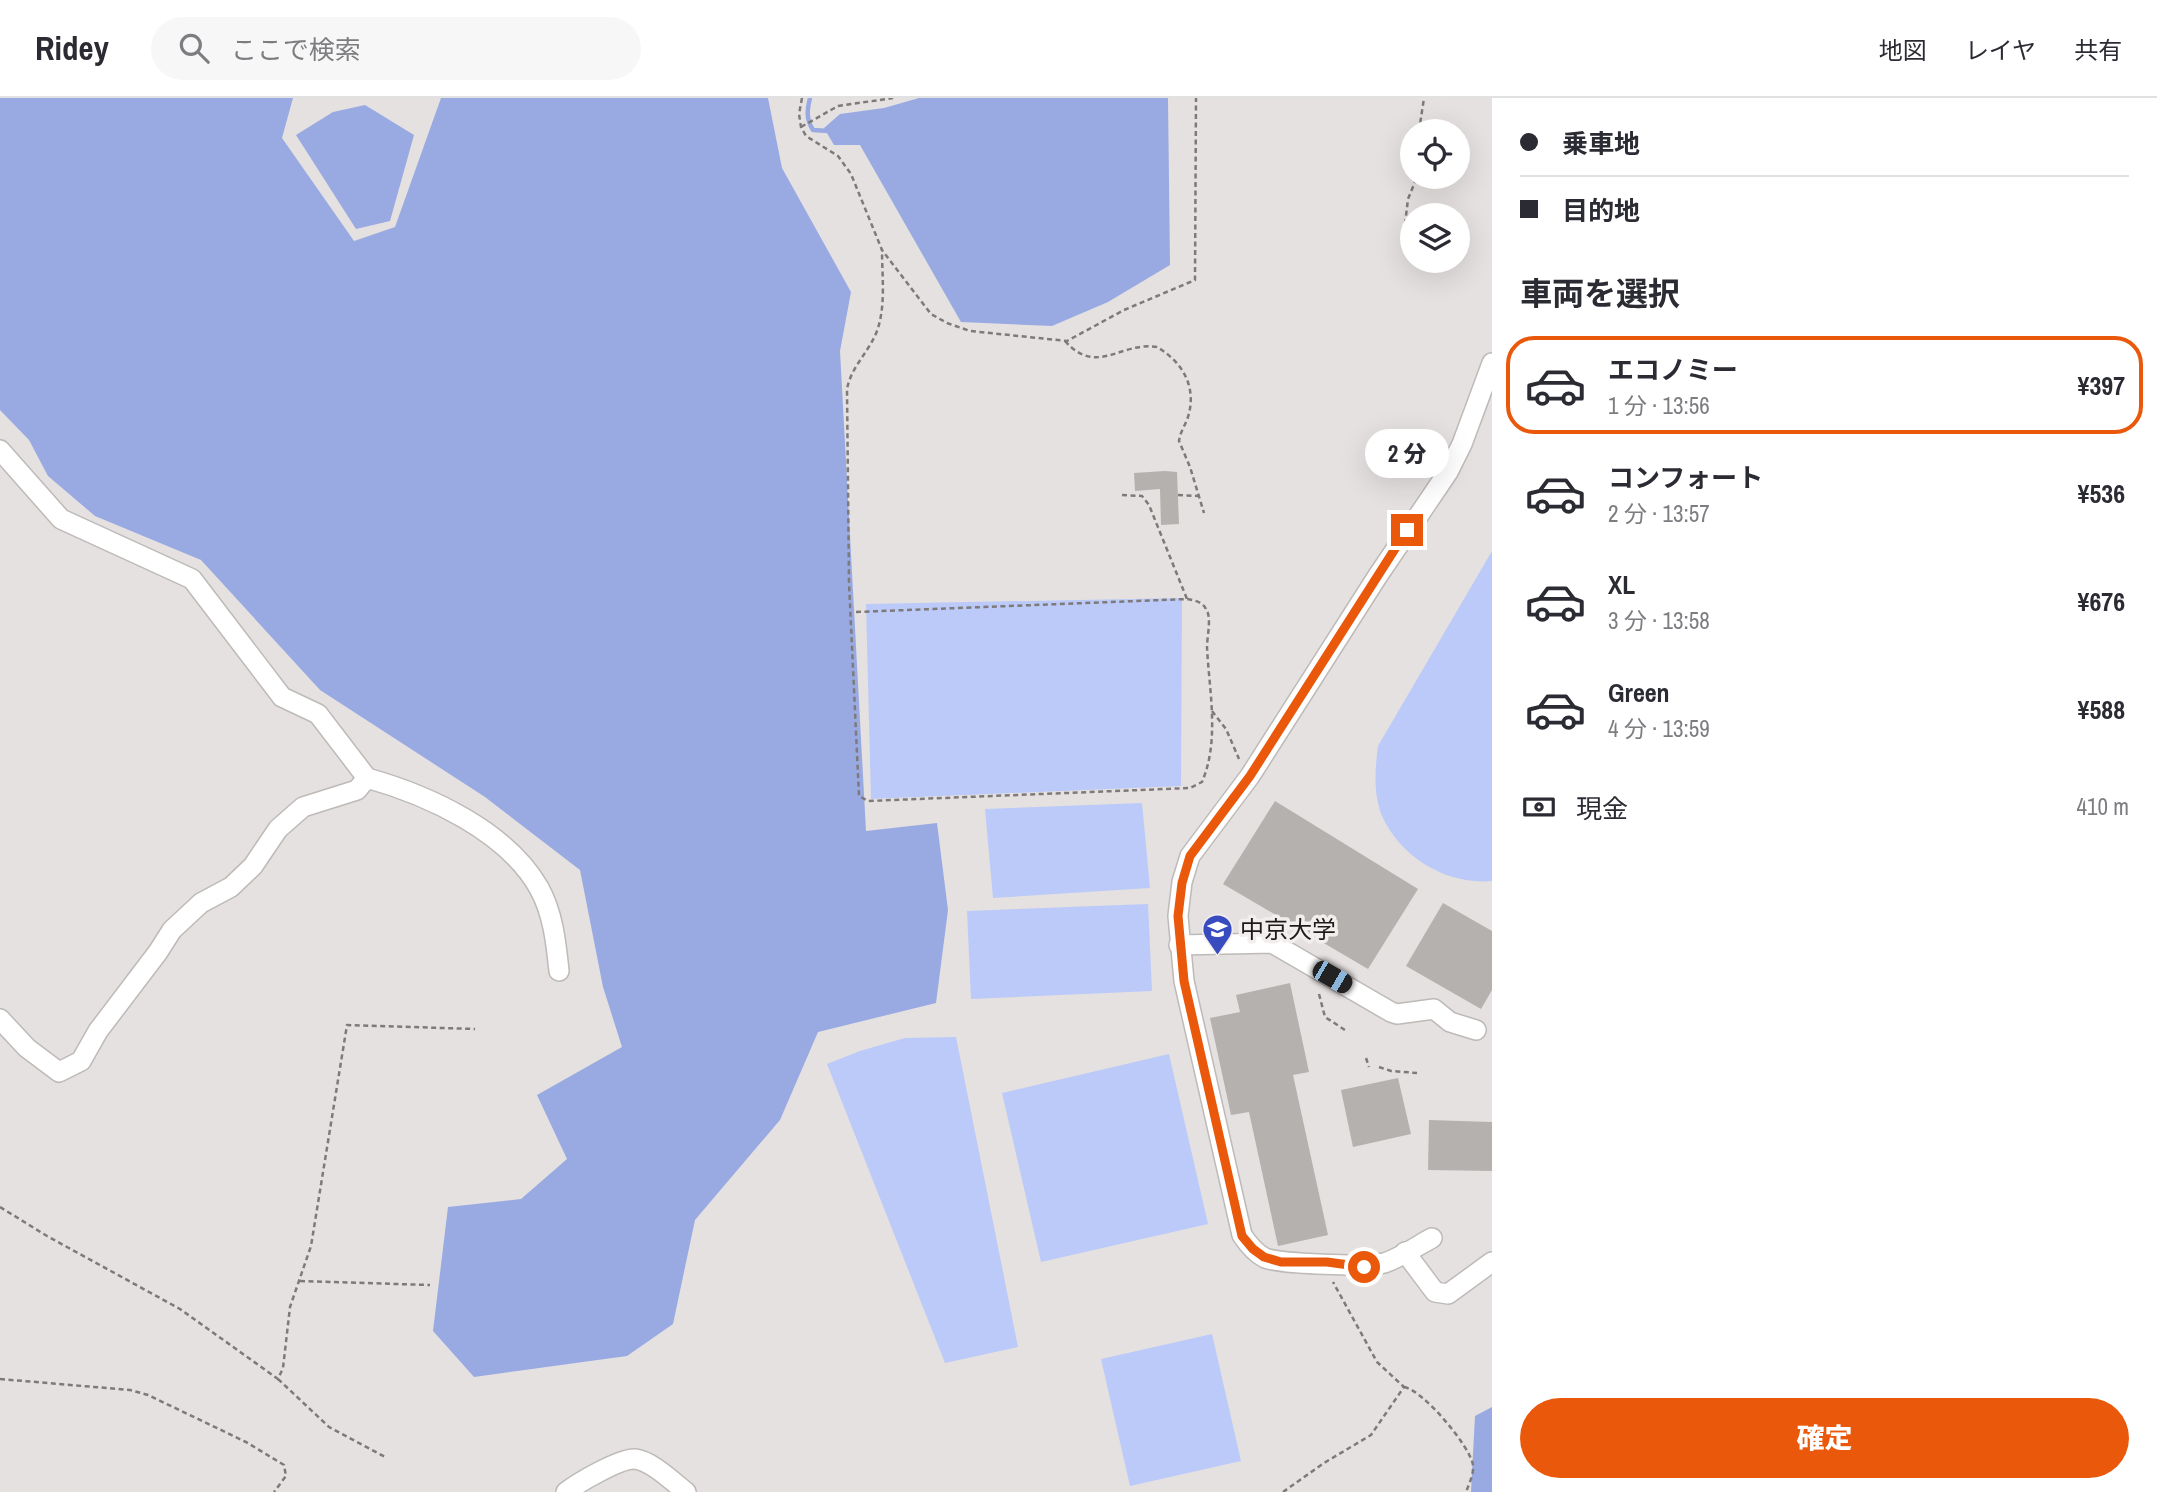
<!DOCTYPE html>
<html lang="ja">
<meta charset="utf-8">
<style>
:root{--surface:#fff;--page:#f7f7f7;--text:#2b2b33;--muted:#7c7c81;--line:#e1e1e2;--accent:#ea580c}
body{margin:0;font-family:"Archivo Narrow","Noto Sans JP",sans-serif;background:var(--page);color:var(--text);height:100vh;display:flex;flex-direction:column;font-size:26px;white-space:nowrap}
*{box-sizing:border-box;margin:0}
p{font-size:23px;color:var(--muted)}
.icon{flex:none;width:38px;height:38px;fill:none;stroke:currentColor;stroke-width:2;stroke-linecap:round;stroke-linejoin:round}
.map{position:relative;flex:1;overflow:hidden}
.panel{display:flex;flex-direction:column;background:var(--surface);width:665px}
.panel>*{flex:none}
.hud{display:grid;align-content:center;height:154px;padding:0 28px;background:var(--surface)}
.tools{position:absolute;left:1400px;top:21px;display:grid;gap:14px}
.tools a{display:grid;place-items:center;width:70px;height:70px;border-radius:50%;background:var(--surface);box-shadow:0 7px 28px #0002;font-size:35px}
.end{position:absolute;width:32px;height:32px;margin:-16px;border:9px solid #ea580c;background:#fff;box-shadow:0 0 0 4px #fff}
.from{border-radius:50%}
.bubble{position:absolute;height:49px;border-radius:24px;background:var(--surface);box-shadow:0 7px 28px #0002;font-size:23px;font-weight:800;line-height:49px;text-align:center}
.car{position:absolute;width:21px;height:42px;margin:-21px -10px;border-radius:9px;box-shadow:0 0 5px 2px #0007;background:linear-gradient(#222 24%,#8ab4d8 0 40%,#222 0 76%,#8ab4d8 0 86%,#222 0)}
.hud b{display:flex;align-items:center;gap:24px;height:66px;font-size:26px}
.hud b+b{border-top:2px solid var(--line)}
.hud i{width:18px;height:18px;background:var(--text)}
ul{padding:0;list-style:none}
li{display:flex;align-items:center;gap:21px;height:98px;margin:0 14px 10px;padding:0 14px;border:4px solid transparent;border-radius:28px}
li div{flex:1}
li b{display:block;font-size:26px}
li em{font-style:normal;font-weight:800}
li.active{border-color:var(--accent)}
li>.icon{width:63px;height:63px;stroke-width:1.5}
h2{padding:0 28px;font-size:32px;line-height:84px}
.pay{display:flex;align-items:center;gap:18px;height:77px;padding:0 28px;font-size:26px}
.pay p{margin-inline-start:auto}
.primary-button{display:flex;gap:14px;margin-top:auto;padding:14px 28px}
.primary-button a{flex:1;height:80px;border-radius:42px;background:var(--accent);color:#fff;font-size:28px;font-weight:800;line-height:80px;text-align:center}
header{display:flex;align-items:center;gap:42px;box-sizing:border-box;height:98px;padding:0 35px;background:var(--surface);border-bottom:2px solid var(--line)}
header strong{font-size:33px}
nav{display:flex;gap:38px;margin-inline-start:auto;font-size:24px}
.search{width:490px;height:63px;background:var(--page);display:flex;align-items:center;gap:18px;box-sizing:border-box;padding:0 24px;border-radius:38px;color:var(--muted);font-size:26px}
main{display:flex;flex:1;min-height:0}
.map>svg:first-child{display:block}
.green{fill:#bbcaf8}
.forest{fill:#99aae3}
.water{fill:#99aae2}
.lines{fill:none;stroke-linecap:round;stroke-linejoin:round}
.stream{stroke:#99aae2;stroke-width:4.5}
.building{fill:#b4b1af}
.minor-casing{stroke:#bdbab8;stroke-width:22}
.path{stroke:#7d7a79;stroke-width:2.5;stroke-dasharray:5 3.5;stroke-linecap:butt}
.minor{stroke:#fff;stroke-width:19}
.route{stroke:#ea580c;stroke-width:9}
.labels{text-anchor:middle;dominant-baseline:central;stroke-width:7;stroke-linejoin:round;paint-order:stroke}
.poi-label{font-size:24px;fill:#1c1b1a;stroke:#f2eeed;text-anchor:start}
</style>
<header>
<strong>Ridey</strong>
<div class="search"><svg class="icon" aria-label="search" viewBox="0 0 24 24"><circle cx="10" cy="10" r="6"/><path d="M15 15l6 6"/></svg>ここで検索</div>
<nav><a>地図</a><a>レイヤ</a><a>共有</a></nav>
</header>
<main>
<div class="map">
<svg width="1492" height="1394" viewBox="0 0 1492 1394">
<rect width="100%" height="100%" fill="#e5e1e0"/>
<g class="green">
<path d="M1492 453V783C1447 787 1401 760 1382 718 1373 696 1375 671 1378 648Z"/>
<path d="M1182 500 1181 688 871 701 866 506Z"/>
<path d="M1142 705 1150 790 993 800 985 711Z"/>
<path d="M1148 806 1152 893 971 901 967 813Z"/>
<path d="M956 939 1018 1249 945 1265 827 966 860 953 905 940Z"/>
<path d="M1169 956 1208 1126 1041 1164 1002 995Z"/>
<path d="M1212 1236 1241 1363 1130 1388 1101 1261Z"/>
</g>
<g class="forest">
<path d="M0 0H293L282 40 354 143 395 129 441 0H768L782 70 851 194 840 253 866 733 937 725 948 812 936 905 818 934 780 1022 695 1122 673 1226 627 1258 474 1279 433 1233 448 1109 521 1101 567 1061 537 997 622 949 603 889 580 772 485 699 320 592 201 462 95 418 48 378 29 342 0 312Z"/>
<path d="M1492 1309V1394H1471L1475 1318Z"/>
</g>
<g class="water">
<path d="M919 0H1168L1170 167 1108 204 1052 228 961 224 860 47H834L824 30 840 16 884 10Z"/>
<path d="M365 7 414 37 390 123 356 131 296 37 333 14Z"/>
</g>
<g class="lines">
<path class="stream" d="M810 0C807 12 806 21 813 32L829 33"/>
</g>
<g class="building">
<path d="M1165 373 1177 374 1179 426 1161 427 1160 391 1135 393 1134 375Z"/>
<path d="M1275 703 1418 791 1368 871 1223 786Z"/>
<path d="M1443 805 1492 833V892L1481 911 1406 868Z"/>
<path d="M1290 885 1309 974 1293 977 1328 1137 1278 1148 1249 1014 1231 1017 1210 920 1240 914 1236 897Z"/>
<path d="M1398 980 1411 1036 1353 1049 1341 992Z"/>
<path d="M1429 1022 1492 1024V1073L1428 1072Z"/>
</g>
<g class="lines">
<defs>
<g id="minor">
<path d="M0 352 61 421 192 481 282 599 318 616 367 680"/>
<path d="M1179 847 1272 845 1391 914 1397 916 1434 911 1450 924 1476 932"/>
<path d="M0 921 27 950 59 974 81 963 98 933 158 854 172 832 201 805 231 789 253 768 278 731 303 709 357 692 367 680C428 697 507 733 539 790 553 815 556 844 559 873"/>
<path d="M1432 1140C1417 1148 1400 1160 1384 1165 1368 1169 1280 1166 1265 1160 1255 1155 1248 1146 1242 1137L1184 883 1178 818 1182 784 1190 758 1250 678 1377 479 1448 374 1462 346 1492 265"/>
<path d="M1405 1154 1435 1194 1448 1196 1492 1164"/>
<path d="M566 1394C578 1385 620 1360 635 1361 652 1363 673 1384 686 1394"/>
</g>
</defs>
<use href="#minor" class="minor-casing"/>
<g class="path">
<path d="M802 0 799 16 801 29 806 38 838 58 851 76 882 152 931 216 947 225 970 233 1067 243 1124 212 1195 182 1196 0"/>
<path d="M801 29 838 8 893 0"/>
<path d="M1419 33 1424 0"/>
<path d="M1403 143 1408 101 1417 79"/>
<path d="M1065 243C1097 279 1121 243 1157 249 1184 265 1198 291 1187 322 1184 329 1180 335 1179 343L1190 369 1204 415"/>
<path d="M1122 397 1142 398 1149 407 1187 501"/>
<path d="M1178 397 1199 398"/>
<path d="M856 514 1187 501C1194 502 1203 504 1206 511 1212 520 1207 538 1207 549 1209 592 1220 642 1202 684L1190 690 868 703 859 698 849 485 847 291C851 269 869 254 877 233 886 208 882 178 882 152"/>
<path d="M1212 613 1226 631 1239 661"/>
<path d="M1319 896 1325 919 1345 932"/>
<path d="M1366 960 1369 969"/>
<path d="M1379 969 1391 973 1417 975"/>
<path d="M0 1109 47 1138 180 1211 278 1281 283 1270 290 1209 311 1148 347 927 475 931"/>
<path d="M300 1183 430 1187"/>
<path d="M0 1281 130 1292 148 1297 246 1344 284 1367 286 1378 274 1394"/>
<path d="M278 1281 329 1329 387 1360"/>
<path d="M1404 1289C1423 1292 1470 1348 1473 1367 1474 1376 1469 1386 1466 1394"/>
<path d="M1283 1394 1324 1365 1371 1337 1404 1289 1377 1264 1333 1184"/>
</g>
<use href="#minor" class="minor"/>
</g>
<g class="lines">
<path class="route" d="M1364 1169 1327 1164H1281L1264 1159 1253 1151 1242 1138 1184 883 1178 818 1182 785 1190 758 1250 678 1407 432"/>
</g>
<defs>
<symbol id="university-pin" viewBox="-11 -11 22 30"><path d="M0 17L-7.5 6A9.5 9.5 0 1 1 7.5 6Z" fill="#394cbf" stroke="#f2eeed"/><path d="M0-5L7-2L0 1L-7-2ZM-4 1L0 2.5L4 1V4Q0 6-4 4Z" fill="#fff"/></symbol>
</defs>
<g fill-rule="evenodd">
<use href="#university-pin" x="1200" y="814" width="35" height="47"/>
</g>
<g class="labels">
<g class="poi-label">
<text x="1240" y="831">中京大学</text>
</g>
</g>
</svg>
<div class="tools">
<a><svg class="icon" aria-label="locate" viewBox="0 0 24 24"><circle cx="12" cy="12" r="6"/><path d="M12 2v4M12 18v4M2 12h4M18 12h4"/></svg></a>
<a><svg class="icon" aria-label="layers" viewBox="0 0 24 24"><path d="M12 4l9 5-9 5-9-5zM3 14l9 5 9-5"/></svg></a>
</div>
<i class="end from" style="left:1364px;top:1169px"></i>
<i class="end" style="left:1407px;top:432px"></i>
<div class="bubble" style="left:1365px;top:331px;width:84px">2 分</div>
<i class="car" style="left:1332px;top:879px;rotate:120deg"></i>
</div>
<section class="panel">
<div class="hud">
<b><i class="from"></i>乗車地</b>
<b><i></i>目的地</b>
</div>
<h2>車両を選択</h2>
<ul>
<li class="active"><svg class="icon" aria-label="car" viewBox="0 0 24 24"><path d="M5 17H2v-5l4-1 3-4h7l3 4 3 1v5h-3M9 17h6M6 11h13"/><circle cx="7" cy="17" r="2"/><circle cx="17" cy="17" r="2"/></svg><div><b>エコノミー</b><p>1 分 · 13:56</p></div><em>¥397</em></li>
<li><svg class="icon" aria-label="car" viewBox="0 0 24 24"><path d="M5 17H2v-5l4-1 3-4h7l3 4 3 1v5h-3M9 17h6M6 11h13"/><circle cx="7" cy="17" r="2"/><circle cx="17" cy="17" r="2"/></svg><div><b>コンフォート</b><p>2 分 · 13:57</p></div><em>¥536</em></li>
<li><svg class="icon" aria-label="car" viewBox="0 0 24 24"><path d="M5 17H2v-5l4-1 3-4h7l3 4 3 1v5h-3M9 17h6M6 11h13"/><circle cx="7" cy="17" r="2"/><circle cx="17" cy="17" r="2"/></svg><div><b>XL</b><p>3 分 · 13:58</p></div><em>¥676</em></li>
<li><svg class="icon" aria-label="car" viewBox="0 0 24 24"><path d="M5 17H2v-5l4-1 3-4h7l3 4 3 1v5h-3M9 17h6M6 11h13"/><circle cx="7" cy="17" r="2"/><circle cx="17" cy="17" r="2"/></svg><div><b>Green</b><p>4 分 · 13:59</p></div><em>¥588</em></li>
</ul>
<div class="pay"><svg class="icon" aria-label="cash" viewBox="0 0 24 24"><path d="M3 7h18v10H3z"/><circle cx="12" cy="12" r="2"/></svg>現金<p>410 m</p></div>
<div class="primary-button"><a>確定</a></div>
</section>
</main>
